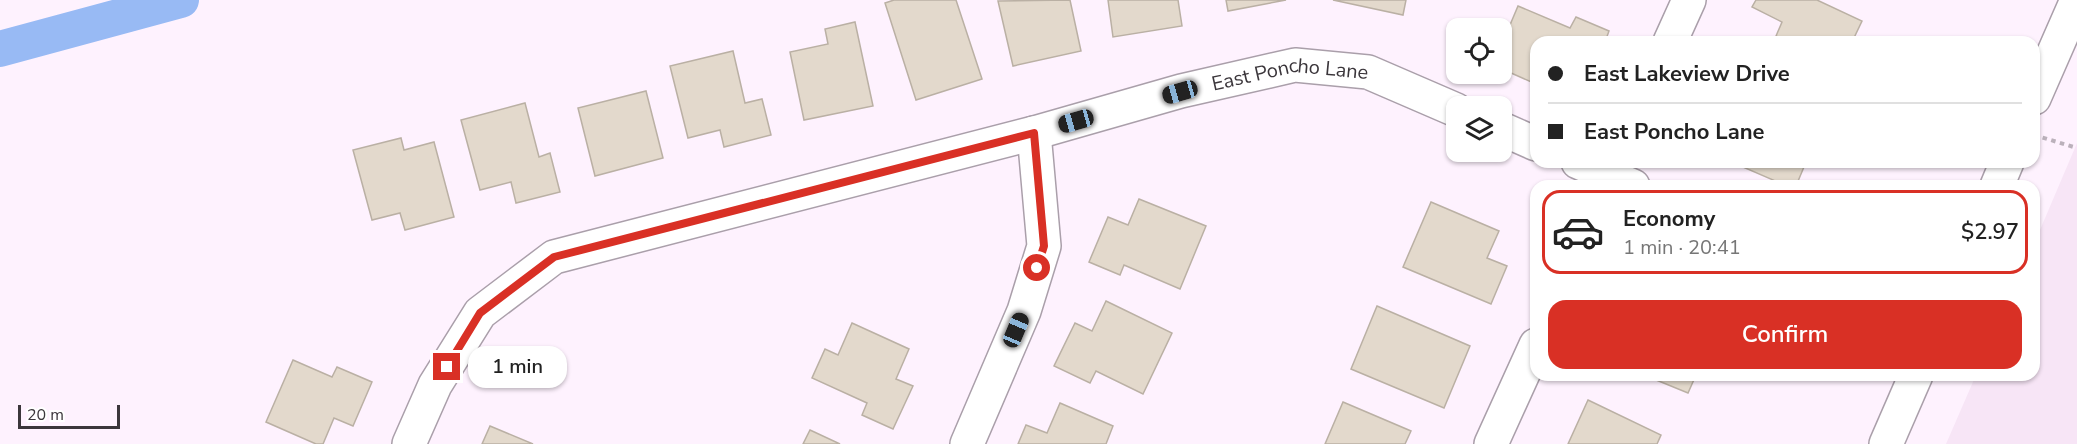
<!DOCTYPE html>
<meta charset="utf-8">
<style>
:root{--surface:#fff;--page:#f2f2f2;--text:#222;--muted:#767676;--line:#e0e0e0;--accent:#d93025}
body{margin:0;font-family:"Nunito Sans",sans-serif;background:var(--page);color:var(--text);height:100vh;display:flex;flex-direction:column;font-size:22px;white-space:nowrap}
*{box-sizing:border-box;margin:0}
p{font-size:20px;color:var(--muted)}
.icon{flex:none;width:33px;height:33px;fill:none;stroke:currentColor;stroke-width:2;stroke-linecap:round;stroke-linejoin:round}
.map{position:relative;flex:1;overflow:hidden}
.side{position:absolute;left:1530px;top:180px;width:510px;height:201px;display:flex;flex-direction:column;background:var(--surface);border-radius:18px;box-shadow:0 2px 4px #0004}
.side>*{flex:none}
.top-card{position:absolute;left:1530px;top:36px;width:510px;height:132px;border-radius:18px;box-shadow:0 2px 4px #0004;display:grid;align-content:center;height:132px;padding:0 18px;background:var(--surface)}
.controls{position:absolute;left:1446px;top:18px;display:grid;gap:12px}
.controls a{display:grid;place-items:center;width:66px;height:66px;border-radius:12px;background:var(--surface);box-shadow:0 2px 4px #0004;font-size:30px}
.scale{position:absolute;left:18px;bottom:15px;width:102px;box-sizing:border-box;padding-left:6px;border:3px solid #3b363b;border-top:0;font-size:16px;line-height:21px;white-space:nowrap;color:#3b363b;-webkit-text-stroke:4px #fff;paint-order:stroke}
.end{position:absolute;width:27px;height:27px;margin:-14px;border:8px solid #d93025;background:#fff;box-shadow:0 0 0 3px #fff}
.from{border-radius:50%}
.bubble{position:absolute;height:42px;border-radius:18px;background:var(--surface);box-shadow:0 2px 4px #0004;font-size:20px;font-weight:600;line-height:42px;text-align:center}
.car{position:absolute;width:18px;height:36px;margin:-18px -9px;border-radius:8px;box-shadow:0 0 4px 2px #0007;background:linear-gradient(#222 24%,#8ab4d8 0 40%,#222 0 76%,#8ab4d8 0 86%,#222 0)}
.top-card b{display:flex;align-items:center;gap:21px;height:57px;font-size:22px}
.top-card b+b{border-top:2px solid var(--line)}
.top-card i{width:15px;height:15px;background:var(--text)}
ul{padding:10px 0 0;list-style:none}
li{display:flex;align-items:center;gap:18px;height:84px;margin:0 12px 9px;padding:0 6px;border:3px solid transparent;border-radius:18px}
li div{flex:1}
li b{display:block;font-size:22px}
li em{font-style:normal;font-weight:600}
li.on{border-color:var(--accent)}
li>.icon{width:54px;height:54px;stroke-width:1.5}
.cta{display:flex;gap:12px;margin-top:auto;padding:12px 18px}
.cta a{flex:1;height:69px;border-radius:18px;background:var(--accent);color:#fff;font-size:24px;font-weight:600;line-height:69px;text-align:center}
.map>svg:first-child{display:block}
.built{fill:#f7e5f6}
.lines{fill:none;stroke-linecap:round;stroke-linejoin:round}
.canal{stroke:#98baf4;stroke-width:36}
.building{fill:#e3d9cc;stroke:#bab0a4;stroke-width:1.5}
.street-casing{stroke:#aa9faa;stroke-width:36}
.secondary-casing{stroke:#aa9faa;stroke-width:36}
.path{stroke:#bbb1bb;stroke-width:4;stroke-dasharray:4.5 4.5;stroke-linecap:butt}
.street{stroke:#fff;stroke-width:33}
.secondary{stroke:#fff;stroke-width:33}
.route{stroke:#d93025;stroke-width:8}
.labels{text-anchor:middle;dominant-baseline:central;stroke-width:4.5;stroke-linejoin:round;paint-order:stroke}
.street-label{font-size:20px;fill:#3b363b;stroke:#fff}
</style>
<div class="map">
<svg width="2077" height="444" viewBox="0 0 2077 444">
<rect width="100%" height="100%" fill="#fef2fe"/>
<path class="built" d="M2077 143V444H1946L1976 375H2034V244Z"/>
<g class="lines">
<path class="canal" d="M0 49 181 0"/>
</g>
<g class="building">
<path d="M894 0H956L982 79 916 100 885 3Z"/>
<path d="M1070 0 1081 51 1013 66 998 1Z"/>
<path d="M1108 0H1178L1182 26 1113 37Z"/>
<path d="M1226 0H1286L1228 11Z"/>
<path d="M1333 0H1406L1403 15Z"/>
<path d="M1756 0H1817L1862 21 1852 42H1790L1776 36 1782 22 1752 7Z"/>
<path d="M1518 6 1570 28 1576 17 1609 31 1605 42H1536V84L1502 69V44Z"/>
<path d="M855 22 873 106 804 120 790 52 828 44 825 29Z"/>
<path d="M733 51 745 103 762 99 771 135 724 147 720 130 688 138 670 66Z"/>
<path d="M646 91 663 158 595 176 578 108Z"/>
<path d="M525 103 539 157 550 153 560 192 516 203 511 182 480 190 461 120Z"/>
<path d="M401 138 404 150 434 142 454 217 405 230 400 213 372 220 353 150Z"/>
<path d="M1736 162H1806L1796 186H1787L1736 164Z"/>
<path d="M1139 199 1206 226 1180 289 1124 265 1120 275 1089 262 1108 217 1128 225Z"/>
<path d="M1431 202 1499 231 1487 258 1507 266 1491 304 1403 267Z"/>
<path d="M1106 301 1172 333 1143 394 1096 371 1090 383 1054 366 1075 323 1092 331Z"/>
<path d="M1377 306 1470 346 1444 408 1351 369Z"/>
<path d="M852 323 909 349 896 379 913 386 893 429 862 415 867 403 812 378 825 349 838 355Z"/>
<path d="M293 360 332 377 337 367 372 382 353 426 334 418 323 444H316L266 422Z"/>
<path d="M1644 375H1696L1688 393Z"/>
<path d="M1588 400 1661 435 1657 444H1568Z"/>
<path d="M1343 402 1411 431 1405 444H1325Z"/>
<path d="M1060 403 1113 426 1106 444H1018L1026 425 1047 433Z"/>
<path d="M490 426 533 444H482Z"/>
<path d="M810 430 840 444H803Z"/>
</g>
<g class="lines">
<defs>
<g id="street">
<path d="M1670 42 1689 0"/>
<path d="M1502 129 1536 144"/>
<path d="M1578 162 1633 186"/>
<path id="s1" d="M409 444 435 385 480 313 554 257 1034 133 1181 91 1295 65 1368 72 1456 110"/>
<path d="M967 444 1024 311 1044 246 1034 133"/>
<path d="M1491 444 1536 345"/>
</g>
<g id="secondary">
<path d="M2034 98 2077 0"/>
<path d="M1997 186 2007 162"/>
<path d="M1886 444 1916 375"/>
</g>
</defs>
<use href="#street" class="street-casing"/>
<use href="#secondary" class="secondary-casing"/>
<path class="path" d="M2034 135 2077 148"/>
<use href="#street" class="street"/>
<use href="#secondary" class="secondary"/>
</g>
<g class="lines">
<path class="route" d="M447 367 480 313 554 257 1034 133 1044 246 1037 268"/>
</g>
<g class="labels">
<g class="street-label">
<text stroke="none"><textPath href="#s1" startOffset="1002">East Poncho Lane</textPath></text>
</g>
</g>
</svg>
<div class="controls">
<a><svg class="icon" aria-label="locate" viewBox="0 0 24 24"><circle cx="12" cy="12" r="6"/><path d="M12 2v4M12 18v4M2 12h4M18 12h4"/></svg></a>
<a><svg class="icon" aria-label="layers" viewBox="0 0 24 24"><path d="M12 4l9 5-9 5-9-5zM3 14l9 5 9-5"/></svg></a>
</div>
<div class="scale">20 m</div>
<i class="end from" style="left:1037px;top:268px"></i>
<i class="end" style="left:447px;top:367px"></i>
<div class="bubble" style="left:468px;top:346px;width:99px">1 min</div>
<i class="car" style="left:1180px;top:92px;rotate:254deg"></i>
<i class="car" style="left:1076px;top:121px;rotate:254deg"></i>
<i class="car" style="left:1016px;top:330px;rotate:23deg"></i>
<div class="top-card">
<b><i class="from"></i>East Lakeview Drive</b>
<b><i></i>East Poncho Lane</b>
</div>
<section class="side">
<ul>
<li class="on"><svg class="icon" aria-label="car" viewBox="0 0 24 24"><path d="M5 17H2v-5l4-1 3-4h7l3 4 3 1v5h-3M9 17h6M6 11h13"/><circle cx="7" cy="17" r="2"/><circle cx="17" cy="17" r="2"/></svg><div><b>Economy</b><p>1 min · 20:41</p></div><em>$2.97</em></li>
</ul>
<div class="cta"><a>Confirm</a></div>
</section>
</div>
